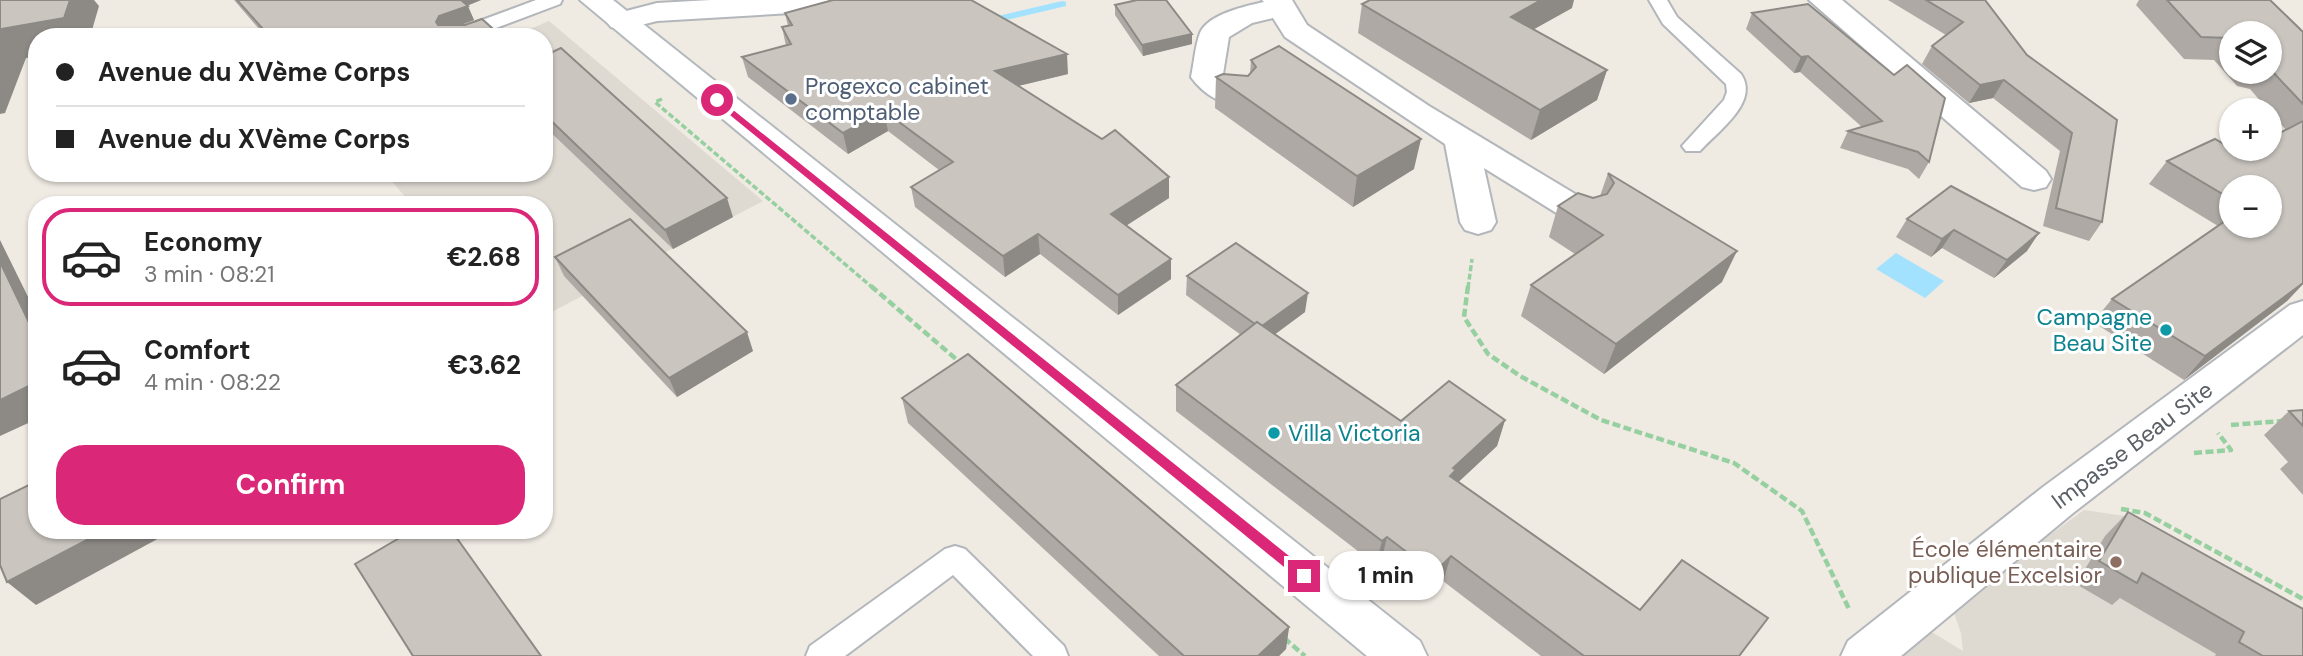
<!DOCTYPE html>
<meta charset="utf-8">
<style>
:root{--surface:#fff;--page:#f6f6f6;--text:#222;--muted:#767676;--line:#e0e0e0;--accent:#db2777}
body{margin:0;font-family:"DM Sans",sans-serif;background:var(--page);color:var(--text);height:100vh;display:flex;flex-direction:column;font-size:26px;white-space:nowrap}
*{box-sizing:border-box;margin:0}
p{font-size:23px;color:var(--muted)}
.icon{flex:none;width:38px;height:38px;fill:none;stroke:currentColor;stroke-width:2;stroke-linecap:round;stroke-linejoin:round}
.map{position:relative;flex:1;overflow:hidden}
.sheet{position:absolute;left:28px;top:196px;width:525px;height:343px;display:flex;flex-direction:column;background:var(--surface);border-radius:28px;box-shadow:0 2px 5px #0004}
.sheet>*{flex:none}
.hud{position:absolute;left:28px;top:28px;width:525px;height:154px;border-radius:28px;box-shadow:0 2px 5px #0004;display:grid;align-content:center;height:154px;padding:0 28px;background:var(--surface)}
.buttons{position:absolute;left:2219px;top:21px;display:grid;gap:14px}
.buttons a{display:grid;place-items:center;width:63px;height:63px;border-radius:50%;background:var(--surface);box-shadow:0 2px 5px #0004;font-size:35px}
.end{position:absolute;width:32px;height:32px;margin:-16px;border:9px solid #db2777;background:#fff;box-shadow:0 0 0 4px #fff}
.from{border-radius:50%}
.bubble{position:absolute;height:49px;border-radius:24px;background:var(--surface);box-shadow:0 2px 5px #0004;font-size:23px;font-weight:700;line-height:49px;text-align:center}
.hud b{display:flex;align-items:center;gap:24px;height:66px;font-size:26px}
.hud b+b{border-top:2px solid var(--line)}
.hud i{width:18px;height:18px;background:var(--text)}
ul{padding:12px 0 0;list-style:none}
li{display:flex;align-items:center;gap:21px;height:98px;margin:0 14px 10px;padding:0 14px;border:4px solid transparent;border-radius:28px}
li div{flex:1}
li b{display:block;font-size:26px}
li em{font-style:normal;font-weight:700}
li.current{border-color:var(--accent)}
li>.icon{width:63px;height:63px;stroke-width:1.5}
.primary-button{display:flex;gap:14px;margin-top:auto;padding:14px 28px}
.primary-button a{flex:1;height:80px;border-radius:28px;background:var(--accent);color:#fff;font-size:28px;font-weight:700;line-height:80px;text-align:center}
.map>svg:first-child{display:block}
.education{fill:#ded9d1}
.water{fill:#a2e2ff}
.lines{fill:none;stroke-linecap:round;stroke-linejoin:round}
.stream{fill:#a2e2ff;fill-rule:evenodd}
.service-casing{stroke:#b3b7bb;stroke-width:4}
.minor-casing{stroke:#b3b7bb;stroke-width:4}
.secondary-casing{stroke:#b4b9be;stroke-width:4}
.path-far1{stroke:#96d0a0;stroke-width:3.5;stroke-dasharray:6 2.5;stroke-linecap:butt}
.path{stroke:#96d0a0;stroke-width:4.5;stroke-dasharray:8 3.5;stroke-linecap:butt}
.service{fill:#fff;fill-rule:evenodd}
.minor{fill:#fff;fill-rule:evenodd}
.secondary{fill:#fff;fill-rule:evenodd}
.wall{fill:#aea9a4;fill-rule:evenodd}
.shaded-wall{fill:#8d8a86}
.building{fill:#cac5bf;stroke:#8d8a86;stroke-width:2}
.route{fill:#db2777}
.service-dot{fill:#5c6f8a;stroke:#fff;stroke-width:2.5}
.culture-dot{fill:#0f9aa8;stroke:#fff;stroke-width:2.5}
.education-dot{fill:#8d6e63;stroke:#fff;stroke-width:2.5}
.labels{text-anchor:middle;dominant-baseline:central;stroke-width:6;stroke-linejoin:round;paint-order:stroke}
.service-label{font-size:23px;fill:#4e5e75;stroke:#fff;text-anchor:start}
.culture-label{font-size:23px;fill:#0d838f;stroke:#fff;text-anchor:end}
.street-label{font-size:23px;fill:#5a6065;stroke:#fff}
.education-label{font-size:23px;fill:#785e54;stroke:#fff;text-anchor:end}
</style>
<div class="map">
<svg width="2303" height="656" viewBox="0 0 2303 656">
<rect width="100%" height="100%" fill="#efeae2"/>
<g class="education">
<path d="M549 21 763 201 544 316V205H412L385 173H544V37H512Z"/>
<path d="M2084 510 2138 518 2303 608V656H1895L1925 628 1963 651 1961 633 1952 607Z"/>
</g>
<path class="water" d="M1896 253 1944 281 1925 298 1876 269Z"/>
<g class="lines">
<path class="stream" d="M1062 1 1066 2V6L985 25 980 22 981 20Z"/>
<defs>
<g id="service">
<path d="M536 0H562L560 4 472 37H445L447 33Z"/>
<path d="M1649 0H1667L1677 17 1741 74C1760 102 1718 131 1700 151H1686L1682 146 1724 100 1727 92 1726 84 1663 24Z"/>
<path d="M955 546 965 549 1064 646 1068 656H1033L953 575 845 656H806L810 646 945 549Z"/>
</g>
<g id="minor">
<path d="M711 0H874L869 6 859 9 657 21 621 30 611 27 606 21 611 15 657 3Z"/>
<path d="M1262 0H1292L1307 25 1429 106 1595 206 1601 214 1595 222 1583 226 1571 222 1484 168 1496 222 1491 230 1478 234 1465 230 1460 222 1445 144 1285 37 1273 18 1252 23 1229 37 1223 74 1246 90 1251 97 1246 104C1226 109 1203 94 1191 77 1194 63 1195 46 1200 33 1208 14 1246 6 1264 2Z"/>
<path d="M1809 0H1842L2046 171 2051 179 2046 187 2034 190 2022 187Z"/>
<path d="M2303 301V335L2073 513 1901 656H1841L1848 641 2043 487 2290 305Z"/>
</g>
<path id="secondary" d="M580 0H613L1420 641 1427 656H1367Z"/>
</defs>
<use href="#service" class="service-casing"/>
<use href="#minor" class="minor-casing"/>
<use href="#secondary" class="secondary-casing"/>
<g class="path-far1">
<path d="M662 99 655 102 873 288"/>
<path d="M1468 288 1472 259"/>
</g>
<g class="path">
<path d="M871 286 963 365"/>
<path d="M1468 286 1464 317 1488 354 1520 376 1601 420 1734 463 1802 511 1849 609"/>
<path d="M2231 425 2282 421"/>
<path d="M2194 453 2231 450 2218 433"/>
<path d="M2121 509 2145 513 2303 599"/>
<path d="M1284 638 1305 656"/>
</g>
<use href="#service" class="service"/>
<use href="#minor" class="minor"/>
<use href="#secondary" class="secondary"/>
</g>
<g class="wall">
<path d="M234 0H481L467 6 474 20 460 25 502 37H266Z"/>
<path d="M1888 0H1985L2027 55 2117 120 2102 222 2089 241 2043 226 2060 151 1993 98 1969 103 1922 64 1932 46 1946 35Z"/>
<path d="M2139 0H2270L2303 32V284L2287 301 2184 380 2093 322 2112 299 2218 226 2149 184 2167 161 2239 153 2286 130 2270 112V110H2268L2250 89 2237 86 2214 60 2184 59 2136 5ZM2231 33H2270V72H2231ZM2231 187 2270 226H2231Z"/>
<path d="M1362 4 1572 8 1534 29 1607 70 1597 100 1531 140 1358 33Z"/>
<path d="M1808 4 1929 162 1919 179 1908 169 1840 148 1848 131 1862 127 1800 72 1794 73 1746 29 1752 13Z"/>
<path d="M1115 5 1192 34V44L1143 56 1115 15Z"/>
<path d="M785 13 1068 74 1018 86 1102 139 1169 177V198L1126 225 1171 259V279L1118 315 1040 254 1005 277 915 207 911 187 939 170 888 131 848 154 748 77 742 57 786 46 782 27 788 26Z"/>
<path d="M544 56 733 217 673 249 544 126Z"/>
<path d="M1251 60 1414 169 1353 207 1215 108 1216 77 1248 76 1250 74Z"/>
<path d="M1608 173 1722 282 1604 374 1521 316 1531 285 1575 254 1549 237 1558 206 1600 196Z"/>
<path d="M1951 186 2027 251 1994 278 1942 248 1931 257 1896 237 1907 219Z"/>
<path d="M555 257 753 351 677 397 564 276Z"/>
<path d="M1187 276 1305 312 1275 334 1401 421 1505 420 1497 446 1458 482 1640 610 1768 618 1740 656H1541L1443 581 1426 598 1381 562 1376 565 1176 411V385L1241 335 1186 295Z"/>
<path d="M902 398 1289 627 1286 649 1279 656H1159L908 423Z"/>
<path d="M2303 410V495L2280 469 2288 462 2264 435 2289 411Z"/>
<path d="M2128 512 2303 656H2215L2216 654 2120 598 2112 605 2076 584 2105 536Z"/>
</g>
<g class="shaded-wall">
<path d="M70 0H94L99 6 90 37H37V56L26 58 5 113 0 114V34L2 29Z"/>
<path d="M457 0H481L461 8Z"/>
<path d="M1541 0H1574L1572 8 1504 46 1511 17Z"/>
<path d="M468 6 474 20 446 31 443 36 436 22 439 16Z"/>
<path d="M1192 34V44L1143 56 1142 45Z"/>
<path d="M1067 54 1068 74 997 91 995 71Z"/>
<path d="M1808 56 1800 72 1794 73 1801 57Z"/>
<path d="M1607 70 1597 100 1531 140 1540 110Z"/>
<path d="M2004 80 1993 98 1969 103 1980 85Z"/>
<path d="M884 111 888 131 848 154 843 133Z"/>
<path d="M1421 139 1414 169 1353 207 1357 176Z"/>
<path d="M230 173H249L234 179Z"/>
<path d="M1169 177V198L1112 235 1111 214Z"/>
<path d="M727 198 733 217 673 249 665 230Z"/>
<path d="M1954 230 1942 248 1931 257 1942 239Z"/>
<path d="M2039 233 2027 251 1994 278 2007 260Z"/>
<path d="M1038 234 1040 254 1005 277 1003 256Z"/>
<path d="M0 240 37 315V339L0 262Z"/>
<path d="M1737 251 1722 282 1604 374 1616 344Z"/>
<path d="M1171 259V279L1118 315V295Z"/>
<path d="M2303 283V284L2287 301 2184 380 2205 356Z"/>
<path d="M1308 293 1305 312 1258 347 1260 328Z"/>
<path d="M747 332 753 351 677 397 669 378Z"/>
<path d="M37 382V419L0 436V400Z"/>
<path d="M1505 420 1497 446 1451 489 1443 502 1453 468Z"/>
<path d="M106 530H174L36 605 7 582Z"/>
<path d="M1387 537 1381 562 1376 565 1382 541Z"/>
<path d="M1451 556 1443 581 1426 598 1434 573Z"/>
<path d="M1289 627 1286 649 1279 656H1258Z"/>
</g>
<g class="building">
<path d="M0 0H70L64 18 2 29 0 34Z"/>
<path d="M237 0H461L468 6 439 16 436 22 438 25H465L482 19 502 37H270Z"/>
<path d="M833 0H971L1067 54 995 71 1102 139 1115 130 1169 177 1111 214 1171 259 1118 295 1038 234 1003 256 911 187 953 162 884 111 843 133 742 57 791 44 782 27 792 25 785 13Z"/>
<path d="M1137 0H1166L1192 34 1142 45 1115 5Z"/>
<path d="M1370 0H1541L1511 17 1607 70 1540 110 1362 4Z"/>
<path d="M1926 0H1985L2027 55 2117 120 2102 222 2056 208 2072 133 2004 80 1980 85 1932 46 1963 22Z"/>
<path d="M2167 0H2270L2303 32V104L2270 69V33H2231V38L2201 37Z"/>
<path d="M1808 4 1894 75 1907 65 1945 98 1929 162 1918 152 1848 131 1882 121 1808 56 1801 57 1752 13Z"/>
<path d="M1279 46 1421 139 1357 176 1216 77 1223 74 1248 76 1256 67 1251 60Z"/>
<path d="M561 48 727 198 665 230 544 114V103L549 101 544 96V56Z"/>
<path d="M2303 121V283L2205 356 2112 299 2231 217V226H2270V187H2231V199L2167 161 2215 139 2239 153 2248 149H2270V138Z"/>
<path d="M1608 173 1737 251 1616 344 1531 285 1603 235 1558 206 1578 193 1593 198 1607 194 1614 183Z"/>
<path d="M1951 186 2039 233 2007 260 1954 230 1942 239 1907 219Z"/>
<path d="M630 219 747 332 669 378 555 257Z"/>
<path d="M1236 243 1308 293 1262 326 1257 322 1255 324 1187 276Z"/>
<path d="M0 262 37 339V382L0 400Z"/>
<path d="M1257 322 1401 421 1449 381 1505 420 1453 468 1456 470 1450 476 1640 610 1682 560 1768 618 1739 656H1584L1451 556 1434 573 1387 537 1382 541 1176 385Z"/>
<path d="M968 354 1289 627 1258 656H1184L902 398Z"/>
<path d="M2303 410V426L2289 411Z"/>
<path d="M37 481V530H106L7 582 0 565V499Z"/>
<path d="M2128 512 2303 609V656H2263L2239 642 2244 632 2142 573 2137 583 2099 561Z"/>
<path d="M413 530H451L541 656H413L355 564Z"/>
</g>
<path class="route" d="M717 97 1309 572V580H1300L714 102V98Z"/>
<circle class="service-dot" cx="791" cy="99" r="7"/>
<g class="culture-dot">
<circle cx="2166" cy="330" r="7"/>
<circle cx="1274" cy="433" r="7"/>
</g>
<circle class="education-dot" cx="2116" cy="562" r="7"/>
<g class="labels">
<g class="service-label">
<text x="805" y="86">Progexco cabinet<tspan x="805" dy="26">comptable</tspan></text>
</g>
<g class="culture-label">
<text x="2152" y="317">Campagne<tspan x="2152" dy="26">Beau Site</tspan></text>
<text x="1288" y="433" text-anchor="start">Villa Victoria</text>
</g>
<g class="street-label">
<text transform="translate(2132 445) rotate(-37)">Impasse Beau Site</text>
</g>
<g class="education-label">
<text x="2102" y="549">École élémentaire<tspan x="2102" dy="26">publique Excelsior</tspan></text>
</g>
</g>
</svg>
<div class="buttons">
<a><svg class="icon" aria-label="layers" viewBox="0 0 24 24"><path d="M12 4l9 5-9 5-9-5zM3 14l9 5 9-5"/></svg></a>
<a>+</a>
<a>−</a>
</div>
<i class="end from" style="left:717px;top:100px"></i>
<i class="end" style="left:1304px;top:576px"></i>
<div class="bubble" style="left:1328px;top:551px;width:116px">1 min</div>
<div class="hud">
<b><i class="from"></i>Avenue du XVème Corps</b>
<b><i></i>Avenue du XVème Corps</b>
</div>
<section class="sheet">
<ul>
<li class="current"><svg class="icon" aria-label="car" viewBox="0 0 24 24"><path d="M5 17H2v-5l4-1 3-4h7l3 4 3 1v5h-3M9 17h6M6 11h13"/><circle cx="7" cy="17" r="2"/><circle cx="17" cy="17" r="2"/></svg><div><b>Economy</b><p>3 min · 08:21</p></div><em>€2.68</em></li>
<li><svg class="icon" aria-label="car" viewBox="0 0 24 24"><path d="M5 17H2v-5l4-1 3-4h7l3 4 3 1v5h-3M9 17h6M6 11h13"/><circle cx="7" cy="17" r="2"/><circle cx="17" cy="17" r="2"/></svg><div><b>Comfort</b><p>4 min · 08:22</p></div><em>€3.62</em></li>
</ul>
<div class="primary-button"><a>Confirm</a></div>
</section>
</div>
